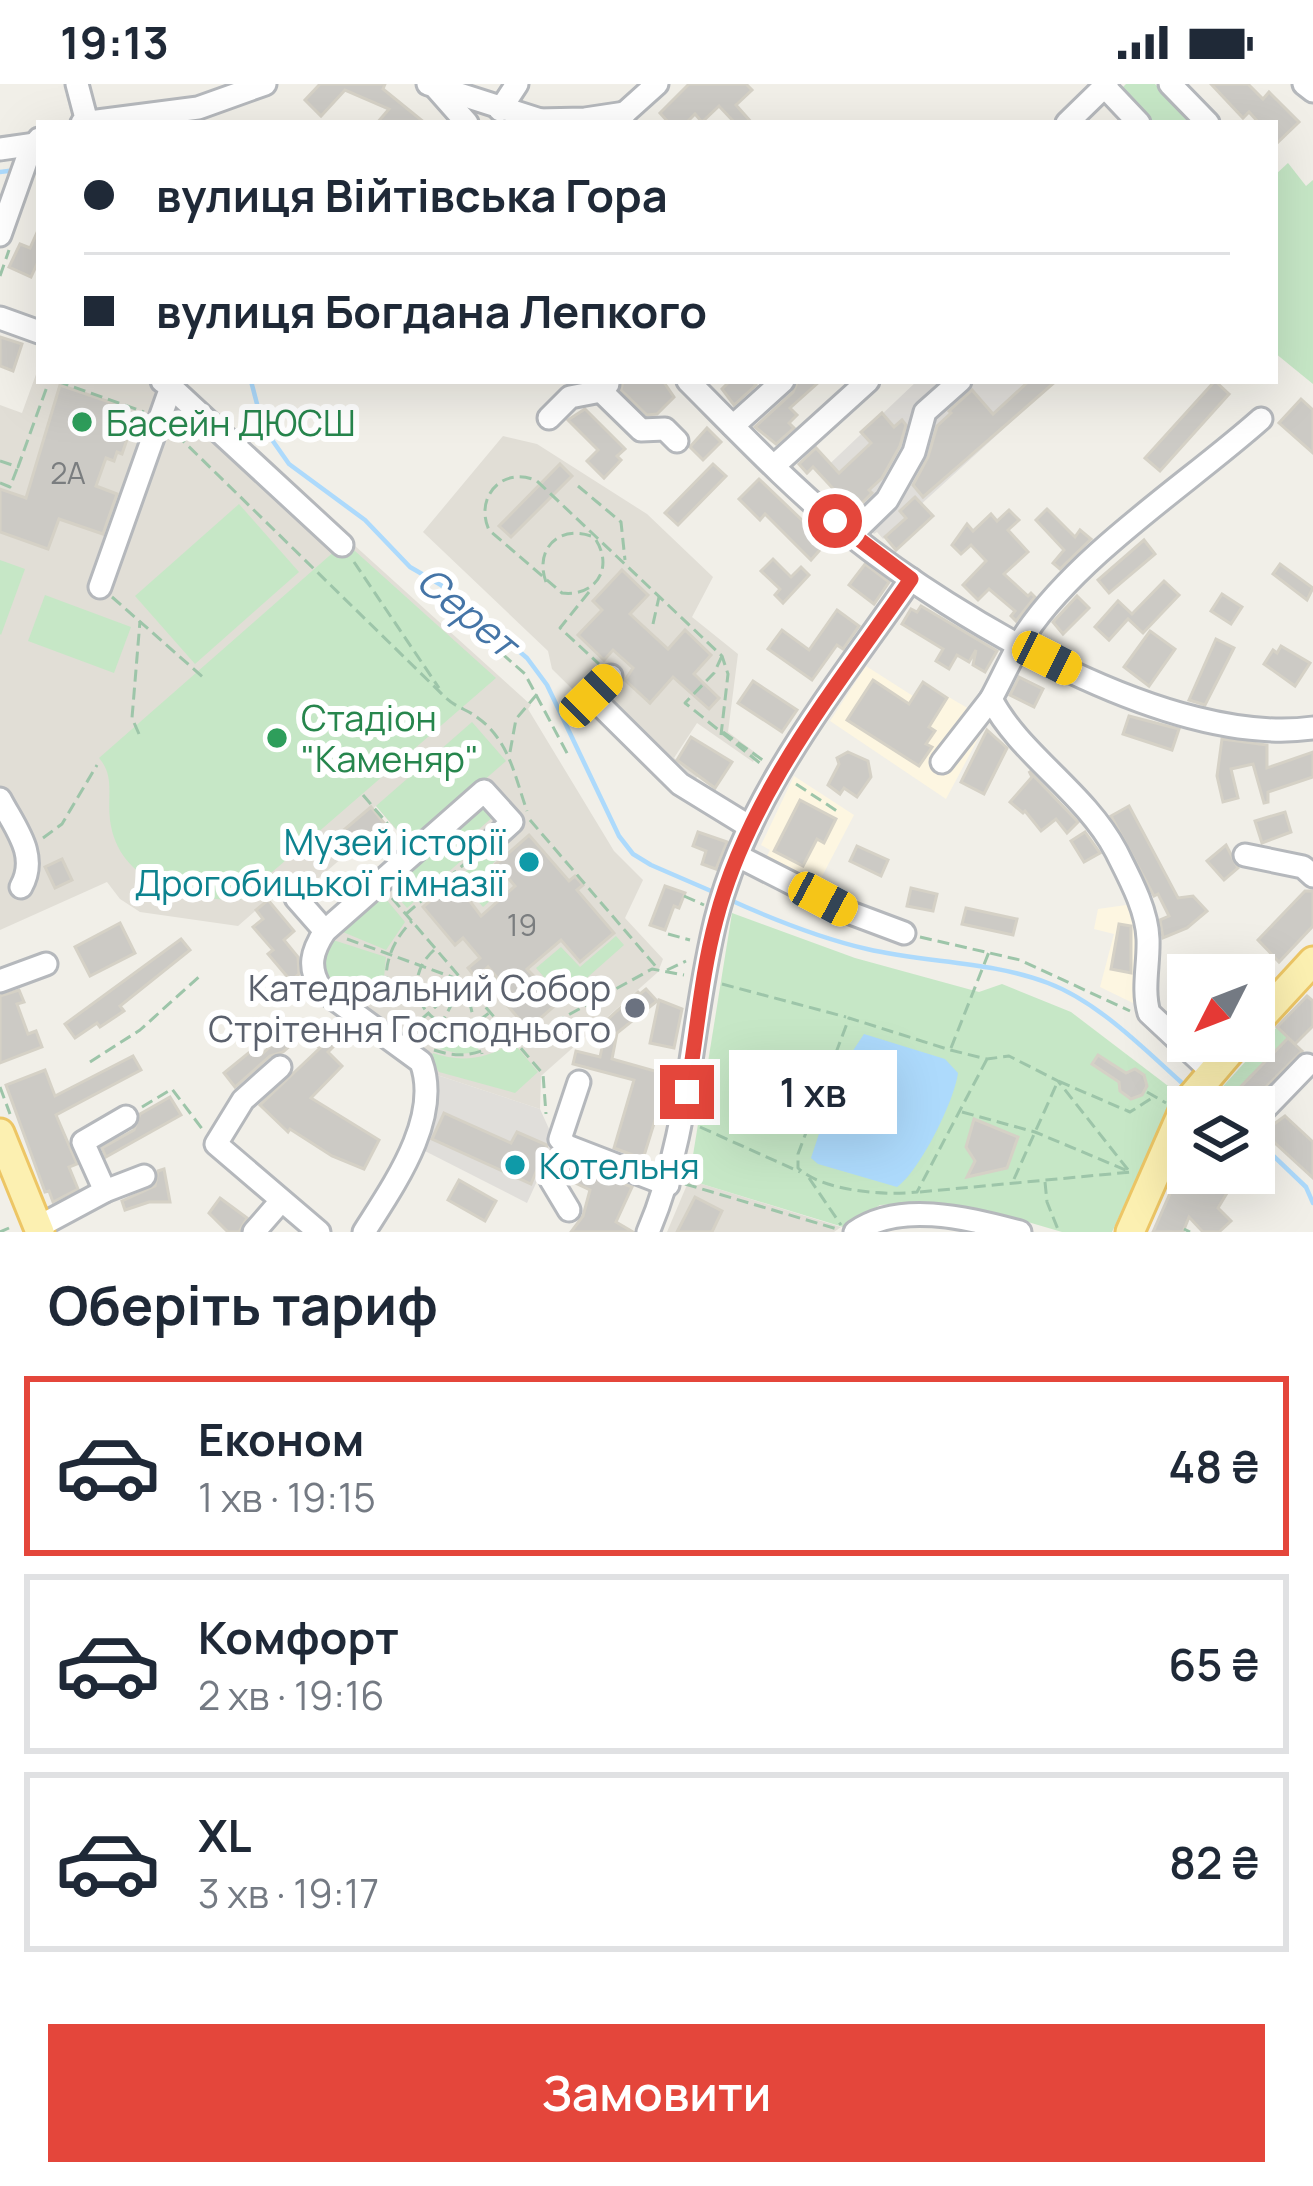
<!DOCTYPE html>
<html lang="uk">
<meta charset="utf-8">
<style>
:root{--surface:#fff;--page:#f6f6f7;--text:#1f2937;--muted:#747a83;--line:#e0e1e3;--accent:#e4463b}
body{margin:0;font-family:Manrope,sans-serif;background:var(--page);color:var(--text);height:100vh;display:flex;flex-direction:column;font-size:45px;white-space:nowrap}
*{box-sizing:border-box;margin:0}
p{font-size:39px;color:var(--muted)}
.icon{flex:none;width:66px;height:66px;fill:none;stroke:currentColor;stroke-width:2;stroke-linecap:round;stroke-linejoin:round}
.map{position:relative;height:1148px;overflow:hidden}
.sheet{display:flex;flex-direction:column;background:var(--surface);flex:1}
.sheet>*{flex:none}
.top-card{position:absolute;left:36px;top:36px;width:1242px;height:264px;border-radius:0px;box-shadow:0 12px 48px #0002;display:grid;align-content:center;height:264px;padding:0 48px;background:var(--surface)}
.needle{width:78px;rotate:228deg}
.tools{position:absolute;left:1167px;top:870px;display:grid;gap:24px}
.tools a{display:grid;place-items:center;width:108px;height:108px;border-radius:0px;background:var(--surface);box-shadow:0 12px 48px #0002;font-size:60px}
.end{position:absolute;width:54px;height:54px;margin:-27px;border:15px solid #e4463b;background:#fff;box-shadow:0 0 0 6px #fff}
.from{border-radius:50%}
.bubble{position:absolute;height:84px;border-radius:0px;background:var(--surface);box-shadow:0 12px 48px #0002;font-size:39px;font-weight:600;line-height:84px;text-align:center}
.car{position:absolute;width:36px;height:72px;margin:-36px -18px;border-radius:15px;box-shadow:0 0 9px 3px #0007;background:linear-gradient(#f5c518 24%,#345 0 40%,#f5c518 0 76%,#345 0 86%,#f5c518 0)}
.top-card b{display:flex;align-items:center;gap:42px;height:114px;font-size:45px}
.top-card b+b{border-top:3px solid var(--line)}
.top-card i{width:30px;height:30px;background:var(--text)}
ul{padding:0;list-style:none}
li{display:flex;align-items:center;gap:36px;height:180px;margin:0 24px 18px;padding:0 24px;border:6px solid var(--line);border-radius:0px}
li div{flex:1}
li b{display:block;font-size:45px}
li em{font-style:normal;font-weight:600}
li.on{border-color:var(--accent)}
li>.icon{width:108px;height:108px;stroke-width:1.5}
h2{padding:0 48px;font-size:54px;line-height:144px}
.action{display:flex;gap:24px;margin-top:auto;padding:24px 48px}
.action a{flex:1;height:138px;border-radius:0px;background:var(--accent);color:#fff;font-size:48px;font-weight:600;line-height:138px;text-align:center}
.status{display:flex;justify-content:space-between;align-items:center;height:84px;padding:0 60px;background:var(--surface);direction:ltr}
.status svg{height:33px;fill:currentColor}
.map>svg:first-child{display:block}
.commercial{fill:#fdf6e1}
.industrial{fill:#e0deda}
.education{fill:#e1ded6}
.green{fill:#c6e7c6}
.water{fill:#addafc}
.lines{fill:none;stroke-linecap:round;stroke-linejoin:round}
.stream{stroke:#addafc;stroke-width:4.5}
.building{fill:#cccac5;stroke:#d5d1c6;stroke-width:3}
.minor-casing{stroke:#b5b8bc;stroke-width:27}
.major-casing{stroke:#edc665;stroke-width:33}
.path{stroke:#9dc5a9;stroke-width:3;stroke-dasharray:12 6;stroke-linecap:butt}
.minor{stroke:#fff;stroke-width:21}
.major{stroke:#fcf0b1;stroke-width:27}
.route{stroke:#e4463b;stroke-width:15}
.leisure-dot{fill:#2e9e5b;stroke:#fff;stroke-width:4.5}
.culture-dot{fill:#0f9aa8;stroke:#fff;stroke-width:4.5}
.worship-dot{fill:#6b7280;stroke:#fff;stroke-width:4.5}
.labels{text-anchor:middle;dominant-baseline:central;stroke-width:12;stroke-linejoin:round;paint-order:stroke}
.number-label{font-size:30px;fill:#7a7d7f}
.leisure-label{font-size:36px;fill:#27864d;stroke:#fff;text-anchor:start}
.culture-label{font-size:36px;fill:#0d838f;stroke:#fff;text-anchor:end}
.worship-label{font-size:36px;fill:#5b616d;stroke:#fff;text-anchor:end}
.water-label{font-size:39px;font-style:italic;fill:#4575a7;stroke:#fff}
</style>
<div class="status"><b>19:13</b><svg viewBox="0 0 49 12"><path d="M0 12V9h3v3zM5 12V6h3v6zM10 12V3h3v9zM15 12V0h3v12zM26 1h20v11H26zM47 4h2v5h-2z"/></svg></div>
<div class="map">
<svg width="1313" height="1148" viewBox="0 0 1313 1148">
<rect width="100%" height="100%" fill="#f1efe8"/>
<g class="commercial">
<path d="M866 582 913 612 923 598 988 636 946 715 830 637Z"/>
<path d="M794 692 854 731 817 802 766 774 770 766 761 761Z"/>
<path d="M1133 820 1141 843 1135 920 1100 903 1114 850 1094 845 1098 825Z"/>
</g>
<g class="industrial">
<path d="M917 297H1056L883 455 877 448 874 450 819 390Z"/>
<path d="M437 991 540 1025 555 1058 527 1119 421 1065 433 1030Z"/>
</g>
<g class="education">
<path d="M39 282V297H142L162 305 270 385 531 621 528 625 614 767 643 796 625 834 663 875 658 888 541 992 540 1025 437 991 427 975 325 900 328 853 418 772 376 722 373 725 384 739 365 755 368 759 354 771 350 767 305 806 293 794 238 842 140 828 120 815 107 798 0 846V321L22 329Z"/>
<path d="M503 352 537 360 647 430 713 493 692 533 738 570 728 648 757 670 753 678 697 639 674 674 699 690 693 699 668 700 552 585 548 567 423 448Z"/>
<path d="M689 1096 841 1143 834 1148H667Z"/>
</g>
<g class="green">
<path d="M1126 0H1155L1193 39H1154L1121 5Z"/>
<path d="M1288 79 1306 102 1313 96V300L1275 269V91Z"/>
<path d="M239 420 299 488 195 580 135 512Z"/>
<path d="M345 458 496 594 240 816C187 816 118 800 110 736 107 712 115 692 99 674Z"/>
<path d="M0 476 25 485 1 551 0 550Z"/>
<path d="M45 511 131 543 114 589 28 557Z"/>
<path d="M472 638 506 677 410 761 376 722Z"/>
<path d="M485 719 495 731 477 747 484 757 407 824 389 803Z"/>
<path d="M494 764 501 772 491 781 508 801 483 823 458 794Z"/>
<path d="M381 809 405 838 386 866 338 846Z"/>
<path d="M732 829 855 874 979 908 1002 900 1071 928 1176 1008 1112 1148H1062L1011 1133 917 1119 880 1121 843 1143 689 1096Z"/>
<path d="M616 852 624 861 563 915 536 884 561 863 580 883Z"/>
<path d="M330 855 386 873 383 904 339 908 328 901 323 877Z"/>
<path d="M443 942H473L479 968 460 970 432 963Z"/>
<path d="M1277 943 1289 954 1225 1019 1216 1010Z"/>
<path d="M513 958 538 988 515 1009 439 988 430 974 433 969C461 979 488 975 513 958Z"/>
</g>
<path class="water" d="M864 950 945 975 958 989C954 1018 920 1086 897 1103L818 1080 811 1074 840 986Z"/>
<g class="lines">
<g class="stream">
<path d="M0 88 16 86"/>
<path d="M251 297 263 343 289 380 365 436 410 483 441 501 527 574 547 601 619 752 633 770 651 781 718 810"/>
<path d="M728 815C772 835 820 854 867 865 926 879 991 877 1048 899 1098 918 1142 963 1181 998"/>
<path d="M1260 1059 1306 1103 1313 1119"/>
</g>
</g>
<g class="building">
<path d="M320 0H385L383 5 425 39H377L389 25 345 6 321 32 305 16Z"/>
<path d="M689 0H746L752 6 736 21 752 39H735L719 22 702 38 695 30 686 39H669L660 29Z"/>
<path d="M1211 0H1248L1263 15 1269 8 1299 38 1275 61V39H1259L1249 28 1243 34Z"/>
<path d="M39 144V176L31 193 9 183 20 160 30 164Z"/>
<path d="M0 253 22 260 13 287 0 282Z"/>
<path d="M623 297H663L674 313 657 330 647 331 621 306Z"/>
<path d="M730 297H752L756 301 734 321 722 305Z"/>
<path d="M798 297H820L790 324 797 331 789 339 794 344 776 360 755 343 793 308Z"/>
<path d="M1029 297H1056L923 413 913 401 928 373 937 342 951 329 949 327 972 306 993 330Z"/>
<path d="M1215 297 1229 310 1160 387 1145 374Z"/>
<path d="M60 301 124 323 119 337 132 341 122 370 117 368 114 377 106 374 96 402 117 410 103 450 59 435 48 465 0 448V405L26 414Z"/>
<path d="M1301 315 1313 326V369L1279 339Z"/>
<path d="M585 325 625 365 617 372 621 376 604 394 587 377 598 366 568 336Z"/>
<path d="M882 329 894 343 902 336 906 341 900 362 882 394 869 406 872 409 854 427 813 383 807 389 799 380 816 364 839 389 871 359 861 348Z"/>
<path d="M707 344 721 358 703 376 690 363Z"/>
<path d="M560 380 572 392 511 453 499 442Z"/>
<path d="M713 380 726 392 678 441 665 429Z"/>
<path d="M759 395 826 459 811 476 765 430 760 436 739 415Z"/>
<path d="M915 413 933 432 896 466 885 453 906 434 900 427Z"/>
<path d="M1047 425 1075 453 1080 446 1091 455 1060 485 1053 479 1064 466 1036 436Z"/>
<path d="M1009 426 1019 436 1008 446 1028 468 1004 490 1028 512 1031 509 1035 513 1016 537 1011 532 1015 527 989 505 978 516 963 501 986 477 971 461 961 470 952 461 967 440 973 447 991 430 997 437Z"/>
<path d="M1144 456 1155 470 1109 509 1098 496Z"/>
<path d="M773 475 791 493 801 483 809 491 783 519 775 511 780 505 761 487Z"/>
<path d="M865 480 889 498 874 520 849 501Z"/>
<path d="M1280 480 1313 504 1307 516 1273 490Z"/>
<path d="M622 486 648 511 630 530 668 565 685 546 711 571 694 590 719 614 709 625 673 593 650 619 625 596 633 584 613 566 604 576 578 551 602 526 593 517Z"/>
<path d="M1164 497 1179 511 1143 549 1128 535 1109 556 1095 543 1118 517 1132 530Z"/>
<path d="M1222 510 1242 523 1231 540 1211 527Z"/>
<path d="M1077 512 1089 524 1063 550 1053 538Z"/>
<path d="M921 522 997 567 985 588 973 581 976 566 969 578 957 571 949 585 936 577 943 565 902 540 911 525 917 528Z"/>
<path d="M837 526 859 542 843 565 837 561 812 596 768 565 782 546 809 566Z"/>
<path d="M1150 547 1175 565 1149 602 1124 583Z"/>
<path d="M1216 555 1234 564 1205 621 1189 616Z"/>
<path d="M1281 562 1310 579 1295 602 1264 580 1273 566 1277 569Z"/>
<path d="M1019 593 1043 605 1034 623 1010 611Z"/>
<path d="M873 596 909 620 923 598 947 614 929 643 935 647 926 660 932 663 919 682 847 636Z"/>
<path d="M753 597 797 626 782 648 738 619Z"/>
<path d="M1129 632 1179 645 1172 666 1123 650Z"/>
<path d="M987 646 1007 664 984 710 961 698Z"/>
<path d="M691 653 732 678 715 704 677 676Z"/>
<path d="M1222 655 1267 661V684L1313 668V693L1268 708V718L1264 719 1253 680 1231 685 1238 714 1223 718 1217 692Z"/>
<path d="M848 668 868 677 871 693 857 713 844 704 840 710 828 701 839 680 837 674Z"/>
<path d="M1029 687 1078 738 1067 749 1056 735 1041 747 1025 727 1023 729 1010 718 1032 693Z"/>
<path d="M800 716 836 735 824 759 817 755 803 782 774 767Z"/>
<path d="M1129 722 1178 814 1193 812 1207 827 1187 844 1163 854 1160 836 1169 832 1158 810 1154 812 1111 732Z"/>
<path d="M371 723 384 739 354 771 338 751Z"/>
<path d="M1285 728 1291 748 1262 759 1255 737Z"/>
<path d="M698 748 727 758 716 785 702 780 706 767 693 762Z"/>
<path d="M1085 748 1100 769 1084 778 1071 757Z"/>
<path d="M529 751 569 797 575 792 583 801 577 806 614 849 580 878 561 856 527 885 559 918 528 945 498 911 506 904 488 883 476 894 468 884 480 874 463 854 455 861 423 823 454 796 481 832 515 802 496 780Z"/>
<path d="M1226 761 1238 784 1224 796 1207 777Z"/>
<path d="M857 762 888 776 881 792 850 777Z"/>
<path d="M62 775 72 796 55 804 45 783Z"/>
<path d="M665 802 685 809 679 824 674 822 665 846 650 841Z"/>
<path d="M911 804 937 810 933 827 907 822Z"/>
<path d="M1305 807H1313V842L1279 878 1258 856Z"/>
<path d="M268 816 294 847 284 856 298 873 299 890 291 897 268 870 273 866 253 843 263 835 256 826Z"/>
<path d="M966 824 1017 835 1013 851 962 840Z"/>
<path d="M120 839 135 869 90 892 75 863Z"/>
<path d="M1119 840 1131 842V889L1111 885Z"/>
<path d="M181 855 190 866 120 922 124 927 100 943 97 939 75 954 65 940Z"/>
<path d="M646 905 657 917 617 949 612 975 669 991 643 1075 614 1064 634 996 573 980 576 967 600 973 608 935 638 908 640 910Z"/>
<path d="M19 906 24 918 17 920 28 950 36 947 42 963 0 979V912Z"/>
<path d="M1307 912 1313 917V942L1295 960 1277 943Z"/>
<path d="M659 916 682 925 674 964 650 959Z"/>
<path d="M290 944 299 954 283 968 270 972 235 1003 224 989 257 962 263 969Z"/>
<path d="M326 944 339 957 328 968 342 982 311 1014 379 1056 364 1085 332 1072 290 1045 288 1048 260 1021 320 964 313 958Z"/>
<path d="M1288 954 1302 967 1246 1023H1221Z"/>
<path d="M1098 971 1126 989 1135 985 1144 991 1147 1002 1142 1011 1131 1015 1120 1007 1119 998 1092 980Z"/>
<path d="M133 972 141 986 56 1031 77 1080 69 1083 78 1105 53 1118 49 1107 45 1108 6 1001 45 986 55 1012Z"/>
<path d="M170 1013 181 1031 106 1073 102 1064 134 1046 140 1030Z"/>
<path d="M444 1029 511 1059 517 1048 547 1061 531 1100 432 1055Z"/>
<path d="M1285 1032 1313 1058V1094L1263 1048Z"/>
<path d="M974 1035 1018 1053 1007 1084 967 1093 975 1077 966 1063Z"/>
<path d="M575 1081 632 1103 616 1138 633 1148H571L583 1132 590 1106 569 1096Z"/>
<path d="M164 1085 170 1118H149L125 1126 122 1117 155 1102 158 1087Z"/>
<path d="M1179 1089H1239L1218 1124 1231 1137 1219 1148H1203L1189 1133 1183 1148H1153Z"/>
<path d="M459 1096 496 1117 485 1137 448 1116Z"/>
<path d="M695 1113 722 1127 712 1148H677Z"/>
<path d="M220 1114 247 1134 239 1148H228L209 1129Z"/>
</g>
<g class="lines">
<defs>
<g id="minor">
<path d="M77 0 87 38"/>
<path d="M428 0 550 39"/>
<path d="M1170 0 1208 39"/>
<path d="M1304 0 1313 7"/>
<path d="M1104 2 1139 39"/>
<path d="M437 5 467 39"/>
<path d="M500 26 517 0"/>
<path d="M618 35 657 0"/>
<path d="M536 36 585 35 625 29"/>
<path d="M82 39 198 24 265 0"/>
<path d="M1067 39 1107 0"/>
<path d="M0 65 35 60"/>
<path d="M0 151 28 72 39 55"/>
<path d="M0 234 39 248"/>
<path d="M688 297C740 349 791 403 848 449 957 536 1171 664 1313 644"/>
<path d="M171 303 342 461"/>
<path d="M601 307 641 346 665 345 677 357"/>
<path d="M549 334 570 313 601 307 608 300"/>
<path d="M733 342 783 297"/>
<path d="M774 382 868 297"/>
<path d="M851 451 887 416 914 368 925 328 960 297"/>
<path d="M100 503 171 303 162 297"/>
<path d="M611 592 591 612 680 700 750 743"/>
<path d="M942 678 991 615"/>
<path d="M0 715C15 744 39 771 21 803"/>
<path d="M1245 771 1303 783 1313 792"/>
<path d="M738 772 848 828 904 849"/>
<path d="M296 814 325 847"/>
<path d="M0 897 46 880"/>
<path d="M280 983 243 1016 216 1060 319 1148"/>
<path d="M1211 987 1149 929C1142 905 1149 880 1148 855 1147 825 1129 793 1116 767 1084 707 1020 671 991 615 1003 593 1013 569 1026 549 1080 469 1189 399 1261 335"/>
<path d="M579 998 560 1055 567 1062 668 1101"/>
<path d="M1254 1036 1307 981"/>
<path d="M567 1062 551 1096 569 1126"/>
<path d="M105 1107 83 1058 126 1033"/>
<path d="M38 1143 105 1107 144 1092"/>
<path d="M254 1148 281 1117"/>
<path d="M364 1148C393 1102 442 1034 421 978L321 905C307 883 312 867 325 847L484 707 512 738 490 758"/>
<path d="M648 1148C691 1048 690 940 716 835 748 708 838 601 911 495"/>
<path d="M855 1148C901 1116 969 1135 1020 1148"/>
</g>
<g id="major">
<path d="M1254 941 1313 877"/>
<path d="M0 1049 40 1148"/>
<path d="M1130 1148 1187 1018 1239 957"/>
</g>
</defs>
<use href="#minor" class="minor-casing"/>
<use href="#major" class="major-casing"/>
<g class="path">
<path d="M0 192 9 166"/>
<path d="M57 297 144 328"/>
<path d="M176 350 445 613C458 625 467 625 478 634 509 656 515 693 527 727"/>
<path d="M0 377 18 383 49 297"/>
<path d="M0 399 10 403 17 385"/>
<path d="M578 402 621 438 625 476"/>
<path d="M596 456C614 485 595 513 562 509L489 446C474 413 503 381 537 397L722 572 728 590 721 651"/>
<path d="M354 478 439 604"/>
<path d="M546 498C534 465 559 441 591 452"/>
<path d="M589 508 560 544 599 580"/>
<path d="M435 510 525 590 568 671"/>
<path d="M112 513 205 595"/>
<path d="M653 540 659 513"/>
<path d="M722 572 714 589 685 619 761 680"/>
<path d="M723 648 764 677"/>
<path d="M139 650 132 634 140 537"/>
<path d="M510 668 516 635 538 609"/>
<path d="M796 700 840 729"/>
<path d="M363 711 387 739 388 766"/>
<path d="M530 736 658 885"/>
<path d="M43 754 62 740 97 681"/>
<path d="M684 812 704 821"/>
<path d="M392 814 543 990 546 1030"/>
<path d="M406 830 475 771"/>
<path d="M668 850 690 856"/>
<path d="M920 853 1020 876 1130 927"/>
<path d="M347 855 463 897"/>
<path d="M434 866C389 907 442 969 489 929"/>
<path d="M667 886 686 877"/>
<path d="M465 899 482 970"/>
<path d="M722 900 846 933"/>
<path d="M359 911 462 898"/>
<path d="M399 938C378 902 383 866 412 837"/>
<path d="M407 948 458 903"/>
<path d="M431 959 463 899"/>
<path d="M951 964 989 868"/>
<path d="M434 966C478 981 492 956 530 952L652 885 684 891"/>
<path d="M987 975 917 1108C885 1112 822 1107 798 1084V1070L849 934 950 966 987 975 1009 972 1058 997 1129 1087"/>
<path d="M90 978 140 946 201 891"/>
<path d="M0 1003 10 1030"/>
<path d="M1147 1008 1166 1019"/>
<path d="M142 1023 172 1005 203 1046"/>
<path d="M962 1028 1035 1048 1128 1087"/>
<path d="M700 1043 800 1088"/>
<path d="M809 1094 841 1141"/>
<path d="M1014 1095 1058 997 1130 1028 1155 1012"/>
<path d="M1204 1096 1214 1100"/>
<path d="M1045 1098 1047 1118 1059 1148"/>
<path d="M685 1100 837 1145"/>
<path d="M920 1108 1131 1088"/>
<path d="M1184 1145 1190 1148"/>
<path d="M0 1148 9 1144"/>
</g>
<use href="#minor" class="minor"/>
<use href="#major" class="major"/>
</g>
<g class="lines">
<path class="route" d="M687 1008C697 951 701 891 716 836 749 708 838 601 911 495L835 437"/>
</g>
<g class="leisure-dot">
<circle cx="82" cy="338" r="12"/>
<circle cx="277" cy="654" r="12"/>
</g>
<g class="culture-dot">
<circle cx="529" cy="778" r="12"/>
<circle cx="515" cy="1081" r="12"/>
</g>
<circle class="worship-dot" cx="635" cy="924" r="12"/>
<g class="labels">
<g class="number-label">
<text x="68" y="388">2А</text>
<text x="522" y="840">19</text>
</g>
<g class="leisure-label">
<text x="106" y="338">Басейн ДЮСШ</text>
<text x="301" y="633">Стадіон<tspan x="301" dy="41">"Каменяр"</tspan></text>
</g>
<g class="culture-label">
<text x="505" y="757">Музей історії<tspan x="505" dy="41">Дрогобицької гімназії</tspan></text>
<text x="539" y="1081" text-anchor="start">Котельня</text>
</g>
<g class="worship-label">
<text x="611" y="903">Катедральний Собор<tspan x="611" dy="41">Стрітення Господнього</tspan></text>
</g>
<g class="water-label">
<text transform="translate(468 527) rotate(40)">Серет</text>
</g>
</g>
</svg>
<div class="tools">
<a><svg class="needle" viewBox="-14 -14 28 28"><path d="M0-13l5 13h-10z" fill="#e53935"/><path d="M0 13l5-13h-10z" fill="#747a83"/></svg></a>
<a><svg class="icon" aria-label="layers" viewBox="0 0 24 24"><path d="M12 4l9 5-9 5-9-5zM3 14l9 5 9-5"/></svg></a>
</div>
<i class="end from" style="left:835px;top:437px"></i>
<i class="end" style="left:687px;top:1008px"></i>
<div class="bubble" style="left:729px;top:966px;width:168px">1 хв</div>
<i class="car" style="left:1047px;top:574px;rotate:117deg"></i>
<i class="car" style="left:591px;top:612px;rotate:45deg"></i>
<i class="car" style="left:823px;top:815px;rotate:118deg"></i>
<div class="top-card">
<b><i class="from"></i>вулиця Війтівська Гора</b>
<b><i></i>вулиця Богдана Лепкого</b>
</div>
</div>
<section class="sheet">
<h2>Оберіть тариф</h2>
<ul>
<li class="on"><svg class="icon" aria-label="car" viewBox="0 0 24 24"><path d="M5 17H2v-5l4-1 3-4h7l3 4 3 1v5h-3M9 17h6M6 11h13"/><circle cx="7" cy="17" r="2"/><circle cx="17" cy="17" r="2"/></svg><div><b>Економ</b><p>1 хв · 19:15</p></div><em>48 ₴</em></li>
<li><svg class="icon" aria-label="car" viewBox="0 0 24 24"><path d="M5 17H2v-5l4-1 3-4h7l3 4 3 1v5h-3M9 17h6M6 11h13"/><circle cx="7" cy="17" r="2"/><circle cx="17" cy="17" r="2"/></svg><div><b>Комфорт</b><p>2 хв · 19:16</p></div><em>65 ₴</em></li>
<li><svg class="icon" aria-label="car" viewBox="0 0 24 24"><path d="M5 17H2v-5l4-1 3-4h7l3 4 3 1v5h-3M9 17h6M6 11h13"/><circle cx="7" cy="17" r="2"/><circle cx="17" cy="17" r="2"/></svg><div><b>XL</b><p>3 хв · 19:17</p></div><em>82 ₴</em></li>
</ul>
<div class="action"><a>Замовити</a></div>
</section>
